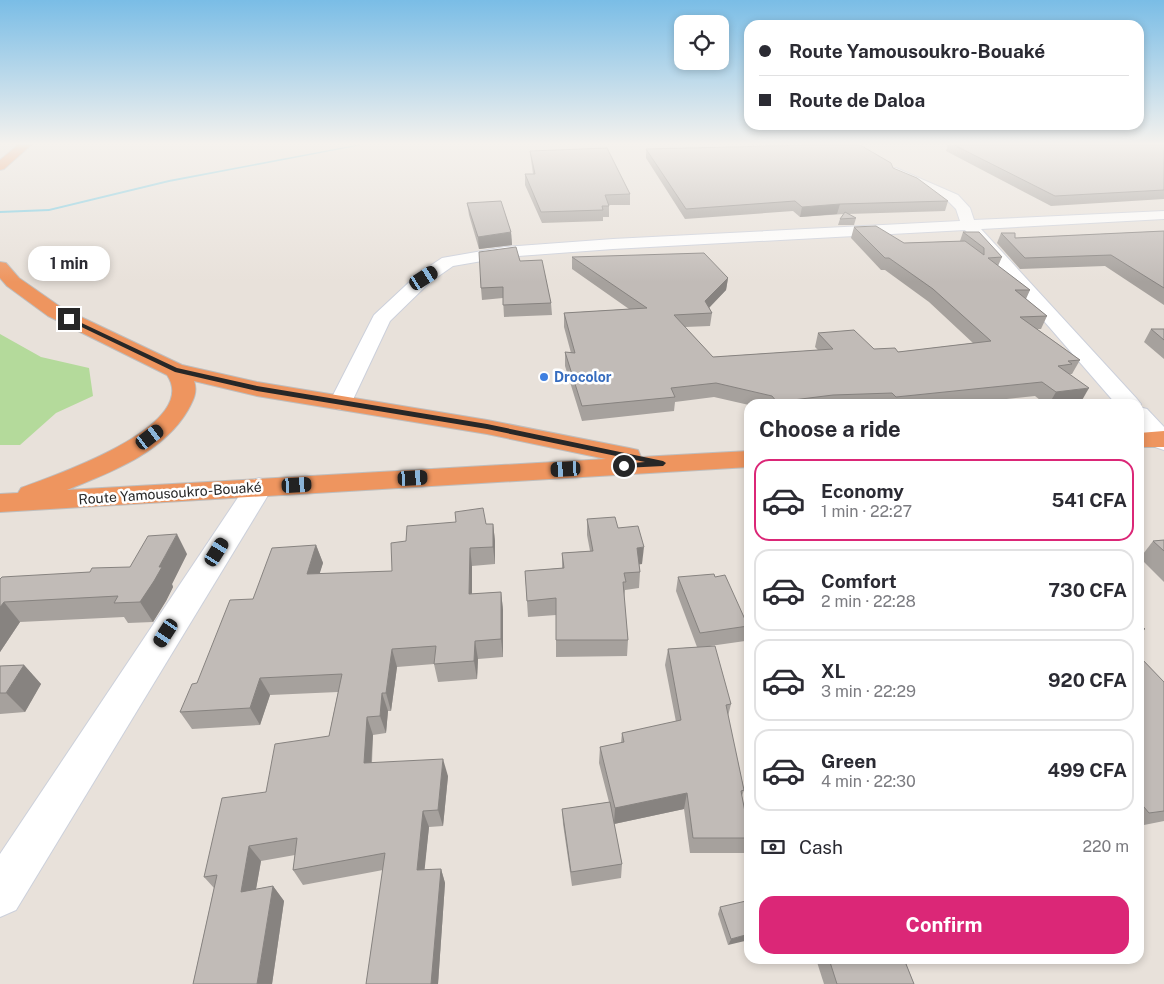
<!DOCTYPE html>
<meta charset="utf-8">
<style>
:root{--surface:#fff;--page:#f2f2f3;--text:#2b2b33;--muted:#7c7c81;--line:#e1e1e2;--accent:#db2777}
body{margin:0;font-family:"Public Sans",sans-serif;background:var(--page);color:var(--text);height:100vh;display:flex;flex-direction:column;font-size:19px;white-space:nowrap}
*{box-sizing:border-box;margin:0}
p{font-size:16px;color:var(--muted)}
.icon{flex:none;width:28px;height:28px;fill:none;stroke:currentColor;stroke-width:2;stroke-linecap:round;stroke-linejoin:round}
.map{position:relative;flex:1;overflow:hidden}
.drawer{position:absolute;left:744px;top:399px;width:400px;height:565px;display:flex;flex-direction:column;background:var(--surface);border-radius:15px;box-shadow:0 2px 8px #0003}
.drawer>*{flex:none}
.banner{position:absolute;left:744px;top:20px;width:400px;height:110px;border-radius:15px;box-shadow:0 2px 8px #0003;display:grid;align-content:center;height:110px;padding:0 15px;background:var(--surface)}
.tools{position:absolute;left:674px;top:15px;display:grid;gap:10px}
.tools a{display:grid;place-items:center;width:55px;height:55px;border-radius:10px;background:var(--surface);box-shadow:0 2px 8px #0003;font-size:25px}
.end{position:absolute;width:22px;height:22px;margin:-11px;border:6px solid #272727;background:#fff;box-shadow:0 0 0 2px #fff}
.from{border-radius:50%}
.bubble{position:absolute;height:35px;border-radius:15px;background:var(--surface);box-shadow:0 2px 8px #0003;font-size:16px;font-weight:700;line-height:35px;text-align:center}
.car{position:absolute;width:15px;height:30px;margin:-15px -8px;border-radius:6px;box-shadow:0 0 4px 1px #0007;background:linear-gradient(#222 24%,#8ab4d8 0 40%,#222 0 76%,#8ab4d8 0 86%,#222 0)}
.banner b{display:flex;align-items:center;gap:18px;height:48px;font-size:19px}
.banner b+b{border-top:1px solid var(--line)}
.banner i{width:12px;height:12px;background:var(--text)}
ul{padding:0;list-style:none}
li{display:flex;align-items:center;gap:15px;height:82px;margin:0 10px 8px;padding:0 5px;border:2px solid var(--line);border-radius:15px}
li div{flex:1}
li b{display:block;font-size:19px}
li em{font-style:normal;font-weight:700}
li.selected{border-color:var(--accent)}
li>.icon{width:45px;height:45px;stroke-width:1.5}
h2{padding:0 15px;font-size:22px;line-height:60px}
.pay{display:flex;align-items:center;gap:12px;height:55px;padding:0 15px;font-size:19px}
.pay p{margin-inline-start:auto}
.cta{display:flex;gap:10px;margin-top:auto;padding:10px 15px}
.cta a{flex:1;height:58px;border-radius:15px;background:var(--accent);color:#fff;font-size:20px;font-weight:700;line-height:58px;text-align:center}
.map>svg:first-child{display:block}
.green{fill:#b4da9b}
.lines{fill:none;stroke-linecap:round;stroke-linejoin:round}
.stream{fill:#76cbe2;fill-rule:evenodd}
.minor-casing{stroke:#ccd0db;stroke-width:2}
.highway-casing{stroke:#bebebe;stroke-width:2}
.minor{fill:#fff;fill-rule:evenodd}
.highway{fill:#ee955f;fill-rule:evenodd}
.wall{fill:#a6a19d}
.shaded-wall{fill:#878380}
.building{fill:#c1bbb7;stroke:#878380}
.route{fill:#272727}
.shop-dot{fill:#3f7fe0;stroke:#fff;stroke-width:2}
.labels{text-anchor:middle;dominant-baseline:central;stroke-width:5;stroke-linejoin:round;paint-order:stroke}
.shop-label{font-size:14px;font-weight:bold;fill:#366cbe;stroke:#fff;text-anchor:start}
.street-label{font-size:14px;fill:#272727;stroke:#fff}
</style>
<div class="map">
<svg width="1164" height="984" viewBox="0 0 1164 984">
<rect width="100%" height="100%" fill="#e8e1da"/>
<path class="green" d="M0 334 41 357 89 368 93 396 56 413 20 445H0Z"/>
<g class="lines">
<path class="stream" d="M356 145H362L169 182 49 211 0 213V211L49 209 169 180Z"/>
<defs>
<g id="minor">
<path d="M896 168 958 195 970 208 974 220 1164 211V219L981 229 1137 399 1141 404 1139 407 1147 409 1164 427V450L1155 447 1139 429V404H1116L965 230 613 249 505 257 453 266 430 282 390 321 349 408 341 410 333 408 329 403 374 315 418 274 442 258 505 247 613 239 960 221 956 209 948 201 891 175 890 172 891 169Z"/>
<path d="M259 478 269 481 273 487 16 910 0 917V854L249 481Z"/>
</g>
<g id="highway">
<path d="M18 145H31L4 169 0 170V160Z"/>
<path d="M0 262 6 263 19 278 62 308 182 365 257 382 487 420 629 448 638 450 641 457 749 451V467L0 512V494L18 493 21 488C53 476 202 426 167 375L48 316 7 286 0 278ZM194 381 257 396 487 434 606 459 67 490C111 472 163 453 188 410 193 401 198 392 194 381Z"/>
<path d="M1164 431V447H1139V433Z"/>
</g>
</defs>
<use href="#minor" class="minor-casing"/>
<use href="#highway" class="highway-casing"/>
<use href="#minor" class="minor"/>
<use href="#highway" class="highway"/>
</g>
<g class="wall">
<path d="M948 145H1164V199L1051 206 946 151Z"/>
<path d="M646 149 893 168 948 201 945 211 848 214 856 218 854 225H838L840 219 844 214 800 217 793 211 685 219 646 158Z"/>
<path d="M530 151 630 194V205H609V217H603V221L542 223 525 185V174H533L531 160Z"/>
<path d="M467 203 511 232 512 245 479 249 469 215Z"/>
<path d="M854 227 904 243 960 241 963 232 1002 257 998 266 1030 290 1026 299 1047 316 1041 329H1037L1080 360 1072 374H1070L1081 402 1067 404H1045L1035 396 962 404H749V405L714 397 675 402 674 411 582 421 565 366V352L571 353 564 327V313L629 309 572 269V257L728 278 726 290 709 308 712 313 710 326 685 327 713 357 818 350 815 347 818 333 874 349 898 352 973 343 929 302 885 270H881L851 238Z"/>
<path d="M1164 231V305L1105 266 1020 269 997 243 1001 233 1015 238Z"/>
<path d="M520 261 551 303 552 315 504 317 503 298 482 300 481 288Z"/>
<path d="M1151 329H1164V359L1144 342Z"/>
<path d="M587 519 618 528 642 564H639L640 572 639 588 625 590 624 598 628 640 627 656 556 657V615L528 617 525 571 562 568V553L590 551 587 535Z"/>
<path d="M486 524H493L495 541V564L472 566V594L501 592 503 610V657L478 659 477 679 438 682 434 664 397 667 391 711H388L386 733 373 735 372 763 448 776 443 826 429 827 424 870 441 869 445 883 438 984H366L383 870 303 885 293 870 295 855 261 861 256 889 273 886 284 901 272 984H193L214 888 204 877 266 792 329 736 338 692 270 695 260 725 192 729 180 712 197 683 253 599 316 545 323 563 319 574 392 571 406 541Z"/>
<path d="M1164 540V582L1140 558 1153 541Z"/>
<path d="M187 554 172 584 173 587 166 601 153 622 128 623 124 617 20 622 0 652V579L90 572 130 567Z"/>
<path d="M678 577H715L748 626 745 641 710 646 731 704 728 716 744 790 742 796 749 833V840L744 853H690L684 809 614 824 622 864 621 878 572 886 563 824 562 809 609 802 599 763 600 747 621 743 622 733 676 722 665 665 668 649 697 647 676 591Z"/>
<path d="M1139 623 1145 629 1139 637Z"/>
<path d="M1139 656 1164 682V821L1139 826Z"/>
<path d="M24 665 41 684 25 712 0 714V666Z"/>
<path d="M720 907 749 909 728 945 718 914Z"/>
<path d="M816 959H904L914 984H824Z"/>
</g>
<g class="shaded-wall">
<path d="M840 204 837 214 800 217 802 207Z"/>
<path d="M511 232 512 245 479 249 478 237Z"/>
<path d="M728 278 726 290 703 314 705 301Z"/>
<path d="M1089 388 1081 402 1067 404H1049L1056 392Z"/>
<path d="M493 524 495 541V564L493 547Z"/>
<path d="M177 534 187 554 172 584 173 587 166 601 153 622 140 602Z"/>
<path d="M316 545 323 563 314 592 307 574Z"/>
<path d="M644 547 642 564 636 565 637 548Z"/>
<path d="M470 548 472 566V612L469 594Z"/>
<path d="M501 592 503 610V657L501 639Z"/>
<path d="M4 602 20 622 0 652V607Z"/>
<path d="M475 641 478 659 477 679 474 661Z"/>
<path d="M392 649 397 667 391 711 386 693Z"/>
<path d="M24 665 41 684 25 712 6 693Z"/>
<path d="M260 678 270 695 260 725 250 708Z"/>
<path d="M382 693 388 711 386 733 380 716Z"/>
<path d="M367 717 373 735 370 779 364 763Z"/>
<path d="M443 759 448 776 443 826 438 810Z"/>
<path d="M687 793 684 809 614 824 615 808Z"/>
<path d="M423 811 429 827 423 885 417 870Z"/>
<path d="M249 846 261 861 253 906 241 892Z"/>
<path d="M441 869 445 883 438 984H431Z"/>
<path d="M273 886 284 901 272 984H257Z"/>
<path d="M749 934V940L728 945 731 939Z"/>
</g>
<g class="building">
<path d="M810 145H860L891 163 893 168 917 178 948 201 840 204 802 207 795 201 686 209 646 149Z"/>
<path d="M954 145H1164V190L1055 196Z"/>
<path d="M607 148 630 194 605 195 609 206H602L603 210 541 212 525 174H535L530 151Z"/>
<path d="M501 201 511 232 478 237 467 203Z"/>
<path d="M845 212 856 218 840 219Z"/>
<path d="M876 226 904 243 965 241 984 255V248L963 232H979L1002 257 988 258 1030 290H1015L1047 316 1020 317 1080 360 1068 361 1072 364 1058 366 1089 388 1056 392 1042 382 896 397 892 393 833 395 777 402 772 396 716 383 671 388 675 397 582 406 565 352 575 353 564 313 647 308 572 257 704 253 728 278 705 301 712 313 674 315 713 357 833 349 818 333 854 330 874 349 895 348 898 352 991 341 933 289 889 258H885L854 227Z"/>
<path d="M1164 231V288L1111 255 1025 258 1001 233H1015V238Z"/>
<path d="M516 247 520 261 542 260 551 303 503 305V287L481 288 479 252Z"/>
<path d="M1151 329H1164V340Z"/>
<path d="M483 508 486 524H493V547L470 548 469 594 501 592V639L475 641 474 661 434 664 436 646 392 649 386 693H382L380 716 367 717 364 763 443 759 438 810 423 811 417 870 441 869 431 984H366L385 853 293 870 297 838 249 846 241 892 273 886 257 984H193L217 875 204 877 222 798 266 792 275 744 329 736 342 674 260 678 250 708 180 712 192 684 197 683 230 600 253 599 272 548 316 545 307 574 392 571 391 543 406 541 407 526 456 522 455 512Z"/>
<path d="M615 517 618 528 638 526 644 547 637 548 640 572 624 573 626 582H623L628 640H556V598L527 601 525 571 564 568 562 553 593 551 587 519Z"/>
<path d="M177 534 159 567H162L154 581 140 602 114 603 118 596 4 602 0 607V579L2 577 90 572 92 568 130 567 148 536Z"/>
<path d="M1164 540V551L1153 541Z"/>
<path d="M714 574 715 577 725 575 748 626 700 633 678 577Z"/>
<path d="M1139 623 1145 629 1139 630Z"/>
<path d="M715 646 731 704 726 705 744 790 741 791 749 833V838H693L687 793 615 808 600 747 624 742 622 733 681 720 668 649Z"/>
<path d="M1139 656 1164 682V811L1149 813 1139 801Z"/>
<path d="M24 665 6 693H0V666Z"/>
<path d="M610 802 622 864 571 872 562 809Z"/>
<path d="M746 901 749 909V934L731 939 720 907Z"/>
<path d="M829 959H904L914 984H837Z"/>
</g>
<linearGradient id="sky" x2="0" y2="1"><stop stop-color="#7abde6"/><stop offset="0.51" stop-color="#f5f2ee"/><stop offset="1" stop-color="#f5f2ee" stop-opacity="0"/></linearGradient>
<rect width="1164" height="282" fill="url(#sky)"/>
<path class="route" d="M67 318H71L177 368 257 386 487 424 663 461 666 463 663 466 624 468 621 467V464L645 462 487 429 257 391 175 372 67 320Z"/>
<circle class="shop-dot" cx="544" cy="377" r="5"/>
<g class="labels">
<g class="shop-label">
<text x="554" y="377">Drocolor</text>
</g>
<g class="street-label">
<text transform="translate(170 493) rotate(-4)">Route Yamousoukro-Bouaké</text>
</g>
</g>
</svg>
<div class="tools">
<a><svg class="icon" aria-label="locate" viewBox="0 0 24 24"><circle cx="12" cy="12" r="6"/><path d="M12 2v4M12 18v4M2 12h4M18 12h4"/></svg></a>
</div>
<i class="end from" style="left:624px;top:466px"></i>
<i class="end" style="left:69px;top:319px"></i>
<div class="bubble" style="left:28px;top:246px;width:82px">1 min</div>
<i class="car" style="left:424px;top:278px;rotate:58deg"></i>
<i class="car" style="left:150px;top:437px;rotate:53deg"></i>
<i class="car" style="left:566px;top:469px;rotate:267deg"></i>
<i class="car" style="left:413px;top:478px;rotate:87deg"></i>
<i class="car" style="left:297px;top:485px;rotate:87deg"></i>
<i class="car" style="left:217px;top:552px;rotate:32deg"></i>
<i class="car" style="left:166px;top:633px;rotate:213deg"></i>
<div class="banner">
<b><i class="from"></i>Route Yamousoukro-Bouaké</b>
<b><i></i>Route de Daloa</b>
</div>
<section class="drawer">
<h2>Choose a ride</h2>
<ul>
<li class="selected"><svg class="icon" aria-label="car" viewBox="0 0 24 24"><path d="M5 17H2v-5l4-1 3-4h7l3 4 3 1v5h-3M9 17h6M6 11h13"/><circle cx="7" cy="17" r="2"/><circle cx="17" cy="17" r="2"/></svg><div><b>Economy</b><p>1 min · 22:27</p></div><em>541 CFA</em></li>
<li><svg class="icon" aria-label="car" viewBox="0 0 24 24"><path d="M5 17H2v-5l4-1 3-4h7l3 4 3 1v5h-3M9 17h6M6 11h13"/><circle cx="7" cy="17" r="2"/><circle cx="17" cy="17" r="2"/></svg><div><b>Comfort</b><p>2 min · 22:28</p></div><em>730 CFA</em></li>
<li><svg class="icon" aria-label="car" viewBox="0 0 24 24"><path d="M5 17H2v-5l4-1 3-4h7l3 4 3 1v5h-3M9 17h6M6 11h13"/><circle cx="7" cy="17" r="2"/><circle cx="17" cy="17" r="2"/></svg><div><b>XL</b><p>3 min · 22:29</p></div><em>920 CFA</em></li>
<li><svg class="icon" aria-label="car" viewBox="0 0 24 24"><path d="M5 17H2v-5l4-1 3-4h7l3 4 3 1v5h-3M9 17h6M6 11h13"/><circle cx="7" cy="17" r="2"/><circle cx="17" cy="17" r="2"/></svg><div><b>Green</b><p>4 min · 22:30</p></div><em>499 CFA</em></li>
</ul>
<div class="pay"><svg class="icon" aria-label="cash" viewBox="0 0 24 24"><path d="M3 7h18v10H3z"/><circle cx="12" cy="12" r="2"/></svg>Cash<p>220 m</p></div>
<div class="cta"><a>Confirm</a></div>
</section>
</div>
